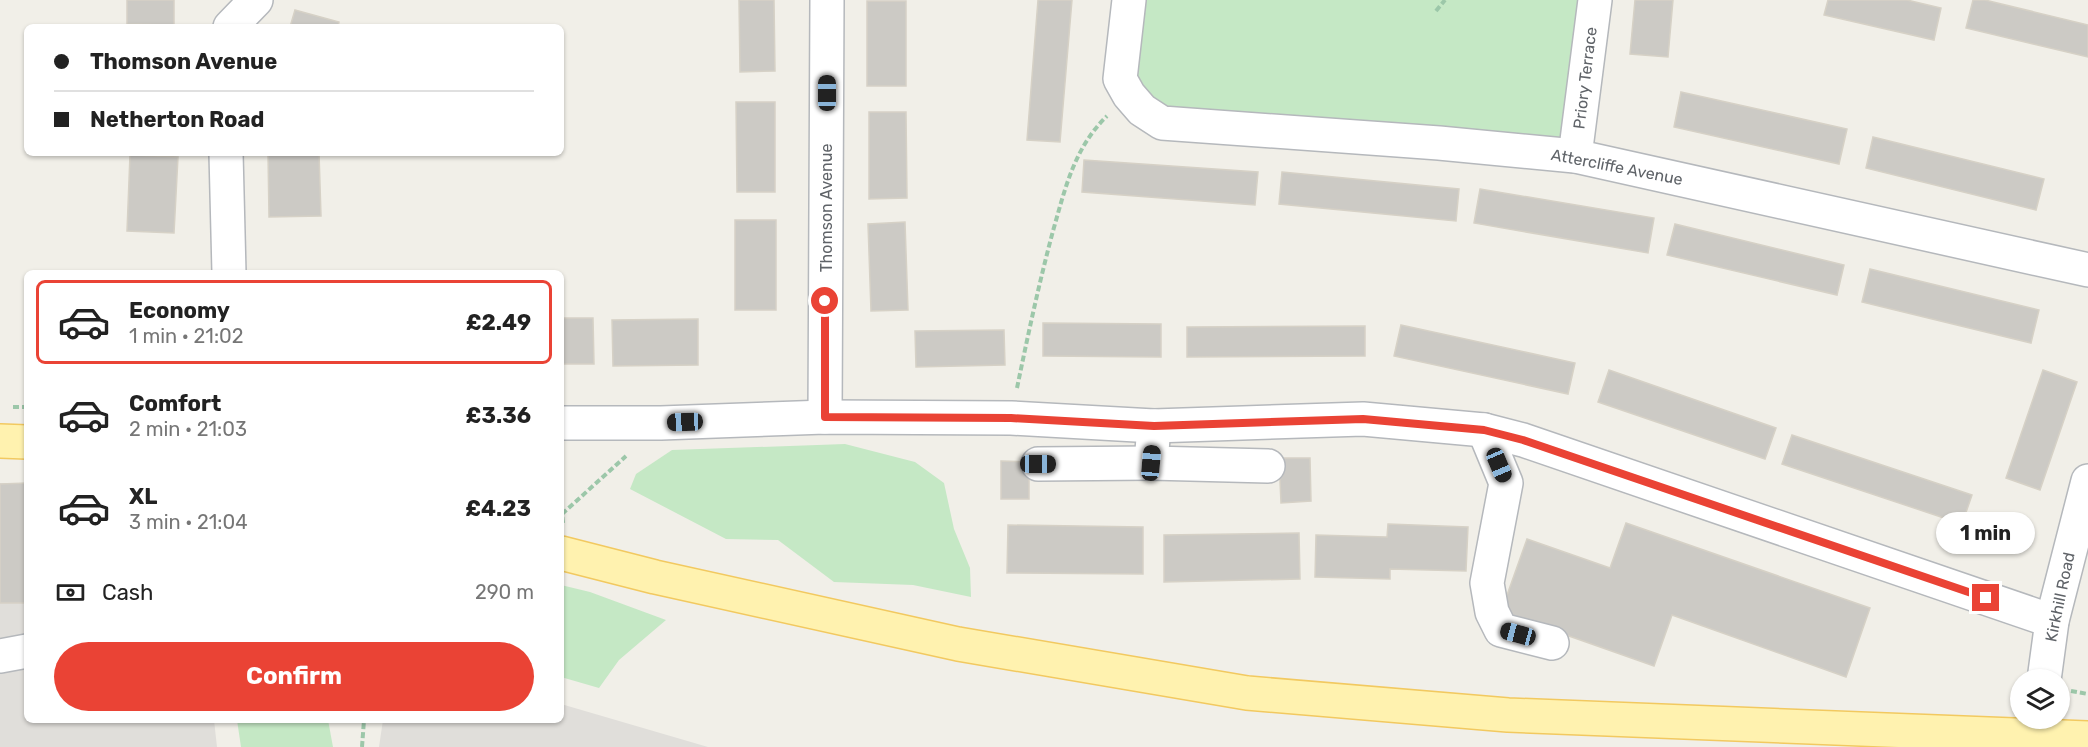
<!DOCTYPE html>
<meta charset="utf-8">
<style>
:root{--surface:#fff;--page:#f2f2f2;--text:#222;--muted:#767676;--line:#e0e0e0;--accent:#ea4335}
body{margin:0;font-family:Rubik,sans-serif;background:var(--page);color:var(--text);height:100vh;display:flex;flex-direction:column;font-size:22px;white-space:nowrap}
*{box-sizing:border-box;margin:0}
p{font-size:20px;color:var(--muted)}
.icon{flex:none;width:33px;height:33px;fill:none;stroke:currentColor;stroke-width:2;stroke-linecap:round;stroke-linejoin:round}
.map{position:relative;flex:1;overflow:hidden}
.details{position:absolute;left:24px;top:270px;width:540px;height:453px;display:flex;flex-direction:column;background:var(--surface);border-radius:9px;box-shadow:0 2px 4px #0004}
.details>*{flex:none}
.banner{position:absolute;left:24px;top:24px;width:540px;height:132px;border-radius:9px;box-shadow:0 2px 4px #0004;display:grid;align-content:center;height:132px;padding:0 30px;background:var(--surface)}
.controls{position:absolute;left:2010px;top:669px;display:grid;gap:12px}
.controls a{display:grid;place-items:center;width:60px;height:60px;border-radius:50%;background:var(--surface);box-shadow:0 2px 4px #0004;font-size:30px}
.end{position:absolute;width:27px;height:27px;margin:-14px;border:8px solid #ea4335;background:#fff;box-shadow:0 0 0 3px #fff}
.from{border-radius:50%}
.bubble{position:absolute;height:42px;border-radius:21px;background:var(--surface);box-shadow:0 2px 4px #0004;font-size:20px;font-weight:700;line-height:42px;text-align:center}
.car{position:absolute;width:18px;height:36px;margin:-18px -9px;border-radius:8px;box-shadow:0 0 4px 2px #0007;background:linear-gradient(#222 24%,#8ab4d8 0 40%,#222 0 76%,#8ab4d8 0 86%,#222 0)}
.banner b{display:flex;align-items:center;gap:21px;height:57px;font-size:22px}
.banner b+b{border-top:2px solid var(--line)}
.banner i{width:15px;height:15px;background:var(--text)}
ul{padding:10px 0 0;list-style:none}
li{display:flex;align-items:center;gap:18px;height:84px;margin:0 12px 9px;padding:0 18px;border:3px solid transparent;border-radius:9px}
li div{flex:1}
li b{display:block;font-size:22px}
li em{font-style:normal;font-weight:700}
li.on{border-color:var(--accent)}
li>.icon{width:54px;height:54px;stroke-width:1.5}
.pay{display:flex;align-items:center;gap:15px;height:66px;padding:0 30px;font-size:22px}
.pay p{margin-inline-start:auto}
.cta{display:flex;gap:12px;margin-top:auto;padding:12px 30px}
.cta a{flex:1;height:69px;border-radius:36px;background:var(--accent);color:#fff;font-size:24px;font-weight:700;line-height:69px;text-align:center}
.map>svg:first-child{display:block}
.industrial{fill:#e0deda}
.green{fill:#c5e8c5}
.building{fill:#cccac5;stroke:#d6d1c6;stroke-width:1.5}
.lines{fill:none;stroke-linecap:round;stroke-linejoin:round}
.minor-casing{stroke:#b5b8bc;stroke-width:36}
.major-casing{stroke:#f2c960;stroke-width:36}
.path{stroke:#9cc7a9;stroke-width:4;stroke-dasharray:6 3;stroke-linecap:butt}
.minor{stroke:#fff;stroke-width:33}
.major{stroke:#fff2af;stroke-width:33}
.route{stroke:#ea4335;stroke-width:8}
.labels{text-anchor:middle;dominant-baseline:central;stroke-width:6;stroke-linejoin:round;paint-order:stroke}
.street-label{font-size:16px;fill:#5f6368;stroke:#fff}
</style>
<div class="map">
<svg width="2088" height="747" viewBox="0 0 2088 747">
<rect width="100%" height="100%" fill="#f1efe8"/>
<g class="industrial">
<path d="M0 483 27 484V720H214L217 747H0Z"/>
<path d="M561 704 708 747H379L383 720H561Z"/>
</g>
<g class="green">
<path d="M1136 0H1588L1569 147 1169 115 1134 90Z"/>
<path d="M845 444 915 462 944 483 954 529 970 568 971 597 913 585 834 582 778 540 726 539 630 489 636 474 672 450Z"/>
<path d="M561 585 590 592 666 620 619 660 599 688 561 677Z"/>
<path d="M237 720H328L333 747H241Z"/>
</g>
<g class="building">
<path d="M127 0H174V25L127 24Z"/>
<path d="M739 0H774L775 71 740 72Z"/>
<path d="M1038 0H1072L1060 142 1027 140Z"/>
<path d="M1635 0H1673L1668 57 1630 54Z"/>
<path d="M1828 0H1907L1941 8 1934 40 1824 15Z"/>
<path d="M1973 0H1985L2088 25V57L1966 28Z"/>
<rect x="867" y="1" width="39" height="85"/>
<path d="M295 10 339 22 338 27H290Z"/>
<path d="M1681 92 1847 129 1839 164 1674 127Z"/>
<path d="M736 102H775V192H737Z"/>
<path d="M869 112H906L907 198 869 199Z"/>
<path d="M1873 137 2044 179 2036 210 1866 168Z"/>
<path d="M268 153H319L321 216 269 217Z"/>
<path d="M130 155 178 157 174 233 127 231Z"/>
<path d="M1084 160 1258 172 1255 205 1082 192Z"/>
<path d="M1282 172 1459 189 1456 221 1279 204Z"/>
<path d="M1480 189 1654 218 1648 253 1474 223Z"/>
<rect x="735" y="220" width="41" height="90"/>
<path d="M905 222 908 310 871 311 868 224Z"/>
<path d="M1675 224 1844 265 1837 295 1667 255Z"/>
<path d="M1870 269 2039 310 2031 343 1862 302Z"/>
<path d="M561 318H593L594 364H561Z"/>
<path d="M698 319V365L613 366 612 320Z"/>
<path d="M1043 323 1161 324V357L1043 356Z"/>
<path d="M1401 325 1575 363 1568 394 1394 356Z"/>
<path d="M1365 326V356L1187 357V327Z"/>
<path d="M1004 330 1005 365 916 367 915 331Z"/>
<path d="M1609 370 1776 428 1765 459 1598 402Z"/>
<path d="M2043 370 2077 382 2040 490 2006 478Z"/>
<path d="M1792 435 1972 495 1962 524 1782 464Z"/>
<path d="M1279 458H1310L1311 501 1281 503Z"/>
<path d="M1001 461 1029 462V499H1001Z"/>
<path d="M27 483V603H0V484Z"/>
<path d="M1626 523 1870 608 1846 677 1672 615 1654 666 1501 612 1527 539 1610 568Z"/>
<path d="M1388 524 1468 527 1466 571 1390 569V579L1315 577 1316 535 1387 537Z"/>
<path d="M1008 525 1143 527V574L1007 573Z"/>
<path d="M1299 533 1300 579 1164 582V535Z"/>
</g>
<g class="lines">
<defs>
<g id="minor">
<path d="M1129 0 1120 79 1129 95 1142 110 1162 123 1439 143 1575 156 2088 270"/>
<path d="M230 27 256 0"/>
<path d="M226 153 229 273"/>
<path d="M1575 156 1595 0"/>
<path d="M825 417 827 0"/>
<path d="M561 423H661L825 417 1011 418 1154 426 1363 419 1484 430 1523 440 2052 621"/>
<path d="M1154 426 1151 463 1268 466"/>
<path d="M1484 430 1506 483 1487 583 1492 612 1501 630 1552 643"/>
<path d="M1038 464 1151 463"/>
<path d="M0 656 27 651"/>
<path d="M2044 680 2052 621 2088 481"/>
</g>
<g id="major">
<path d="M0 441 27 442"/>
<path d="M561 553 655 577 958 644 1247 693 1508 715 2088 738"/>
</g>
</defs>
<use href="#minor" class="minor-casing"/>
<use href="#major" class="major-casing"/>
<g class="path">
<path d="M1436 11 1445 0"/>
<path d="M1017 388C1028 335 1039 283 1053 231 1065 189 1074 148 1107 116"/>
<path d="M13 407H27"/>
<path d="M563 523 562 514 626 456"/>
<path d="M2071 691 2088 694"/>
<path d="M362 747 364 720"/>
</g>
<use href="#minor" class="minor"/>
<use href="#major" class="major"/>
</g>
<g class="lines">
<path class="route" d="M825 301V417L1011 418 1154 426 1363 419 1484 430 1523 440 1986 598"/>
</g>
<g class="labels">
<g class="street-label">
<text transform="translate(1585 78) rotate(-83)">Priory Terrace</text>
<text transform="translate(1617 167) rotate(11)">Attercliffe Avenue</text>
<text transform="translate(826 208) rotate(-90)">Thomson Avenue</text>
<text transform="translate(2060 597) rotate(-78)">Kirkhill Road</text>
</g>
</g>
</svg>
<div class="controls">
<a><svg class="icon" aria-label="layers" viewBox="0 0 24 24"><path d="M12 4l9 5-9 5-9-5zM3 14l9 5 9-5"/></svg></a>
</div>
<i class="end from" style="left:825px;top:301px"></i>
<i class="end" style="left:1986px;top:598px"></i>
<div class="bubble" style="left:1936px;top:512px;width:99px">1 min</div>
<i class="car" style="left:827px;top:93px;rotate:0deg"></i>
<i class="car" style="left:685px;top:422px;rotate:268deg"></i>
<i class="car" style="left:1151px;top:463px;rotate:5deg"></i>
<i class="car" style="left:1038px;top:464px;rotate:90deg"></i>
<i class="car" style="left:1499px;top:465px;rotate:157deg"></i>
<i class="car" style="left:1518px;top:634px;rotate:285deg"></i>
<div class="banner">
<b><i class="from"></i>Thomson Avenue</b>
<b><i></i>Netherton Road</b>
</div>
<section class="details">
<ul>
<li class="on"><svg class="icon" aria-label="car" viewBox="0 0 24 24"><path d="M5 17H2v-5l4-1 3-4h7l3 4 3 1v5h-3M9 17h6M6 11h13"/><circle cx="7" cy="17" r="2"/><circle cx="17" cy="17" r="2"/></svg><div><b>Economy</b><p>1 min · 21:02</p></div><em>£2.49</em></li>
<li><svg class="icon" aria-label="car" viewBox="0 0 24 24"><path d="M5 17H2v-5l4-1 3-4h7l3 4 3 1v5h-3M9 17h6M6 11h13"/><circle cx="7" cy="17" r="2"/><circle cx="17" cy="17" r="2"/></svg><div><b>Comfort</b><p>2 min · 21:03</p></div><em>£3.36</em></li>
<li><svg class="icon" aria-label="car" viewBox="0 0 24 24"><path d="M5 17H2v-5l4-1 3-4h7l3 4 3 1v5h-3M9 17h6M6 11h13"/><circle cx="7" cy="17" r="2"/><circle cx="17" cy="17" r="2"/></svg><div><b>XL</b><p>3 min · 21:04</p></div><em>£4.23</em></li>
</ul>
<div class="pay"><svg class="icon" aria-label="cash" viewBox="0 0 24 24"><path d="M3 7h18v10H3z"/><circle cx="12" cy="12" r="2"/></svg>Cash<p>290 m</p></div>
<div class="cta"><a>Confirm</a></div>
</section>
</div>
